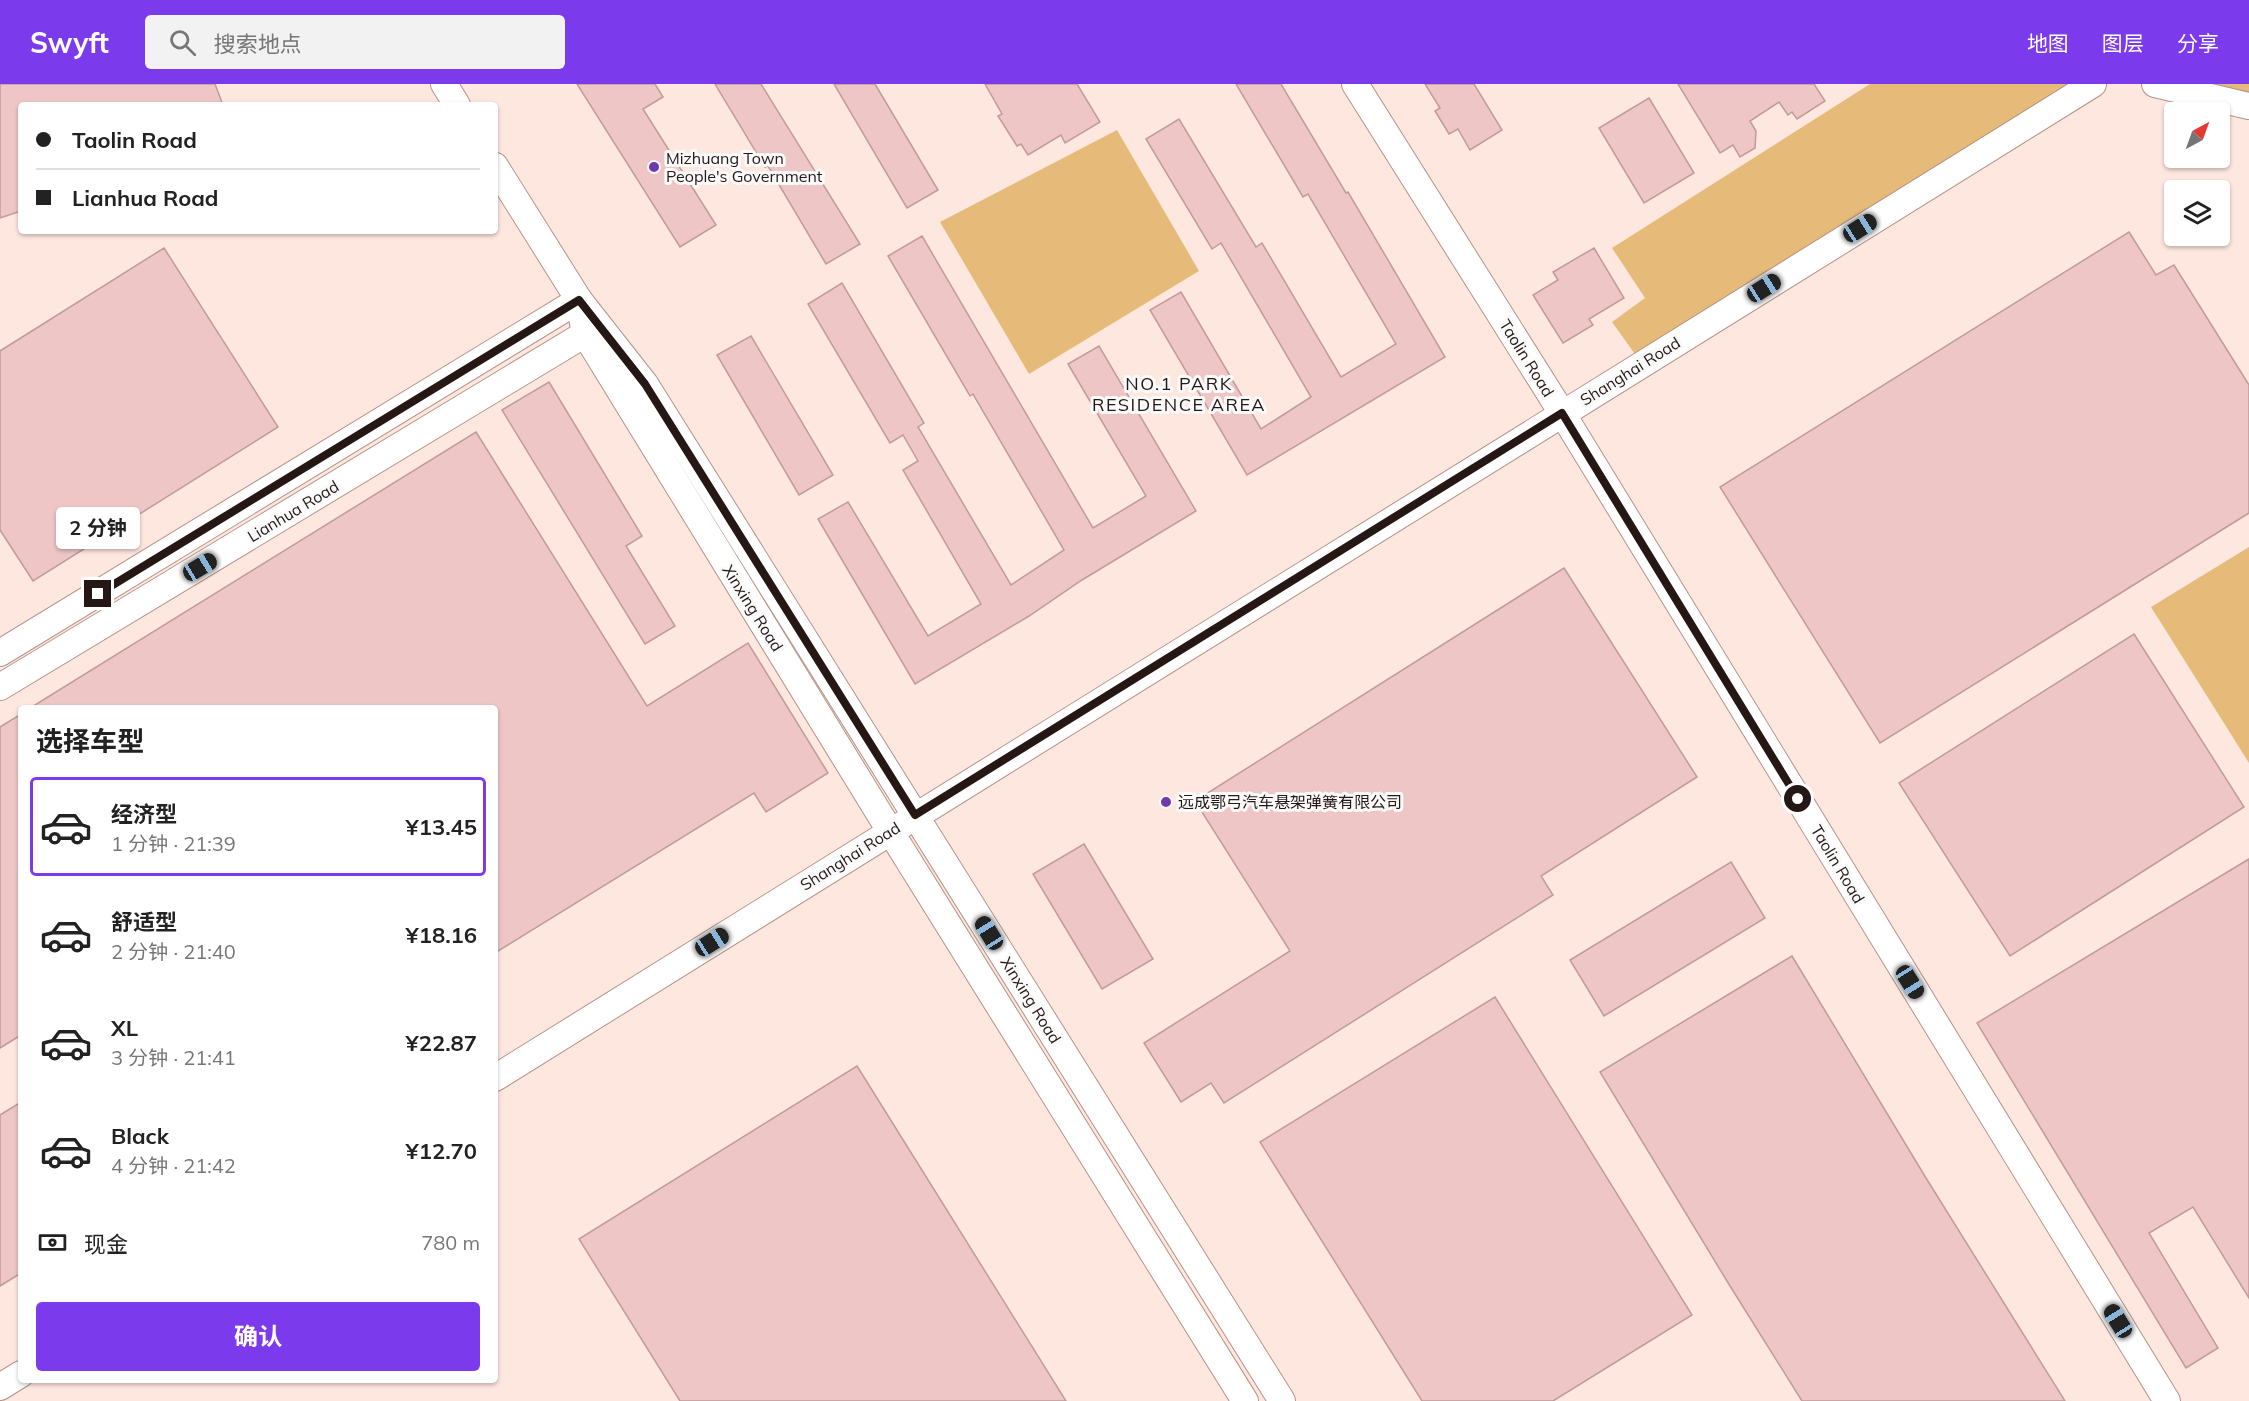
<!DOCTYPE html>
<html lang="zh">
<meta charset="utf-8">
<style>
:root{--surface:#fff;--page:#f2f2f2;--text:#222;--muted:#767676;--line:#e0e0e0;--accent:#7c3aed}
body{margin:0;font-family:Mulish,"Noto Sans SC",sans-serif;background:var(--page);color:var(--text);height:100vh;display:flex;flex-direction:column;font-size:22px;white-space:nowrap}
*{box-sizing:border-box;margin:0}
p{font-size:20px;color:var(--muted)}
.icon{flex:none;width:33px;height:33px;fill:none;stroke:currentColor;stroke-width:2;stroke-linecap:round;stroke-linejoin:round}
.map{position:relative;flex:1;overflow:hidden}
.panel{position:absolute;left:18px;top:621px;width:480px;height:678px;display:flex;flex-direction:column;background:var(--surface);border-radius:6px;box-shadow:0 2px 4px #0004}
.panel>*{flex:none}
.hud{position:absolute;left:18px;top:18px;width:480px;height:132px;border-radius:6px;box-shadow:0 2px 4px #0004;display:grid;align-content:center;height:132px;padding:0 18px;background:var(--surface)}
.needle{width:39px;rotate:41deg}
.fabs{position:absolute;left:2164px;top:18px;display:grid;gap:12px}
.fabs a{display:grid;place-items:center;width:66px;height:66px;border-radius:6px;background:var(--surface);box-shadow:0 2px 4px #0004;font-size:30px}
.end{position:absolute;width:27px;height:27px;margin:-14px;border:8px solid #251814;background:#fff;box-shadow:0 0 0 3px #fff}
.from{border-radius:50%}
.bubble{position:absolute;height:42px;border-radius:6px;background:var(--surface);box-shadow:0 2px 4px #0004;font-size:20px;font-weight:700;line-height:42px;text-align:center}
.car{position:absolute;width:18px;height:36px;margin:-18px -9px;border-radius:8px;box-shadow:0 0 4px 2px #0007;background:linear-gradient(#222 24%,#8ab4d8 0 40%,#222 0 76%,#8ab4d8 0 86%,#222 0)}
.hud b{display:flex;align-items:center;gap:21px;height:57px;font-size:22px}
.hud b+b{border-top:2px solid var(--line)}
.hud i{width:15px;height:15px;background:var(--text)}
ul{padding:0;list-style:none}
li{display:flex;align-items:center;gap:18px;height:99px;margin:0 12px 9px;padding:0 6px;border:3px solid transparent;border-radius:6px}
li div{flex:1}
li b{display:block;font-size:22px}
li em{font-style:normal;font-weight:700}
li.active{border-color:var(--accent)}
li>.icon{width:54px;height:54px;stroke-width:1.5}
h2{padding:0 18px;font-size:27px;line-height:72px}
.pay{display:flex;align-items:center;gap:15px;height:66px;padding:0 18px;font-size:22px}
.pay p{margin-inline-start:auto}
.button{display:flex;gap:12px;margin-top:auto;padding:12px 18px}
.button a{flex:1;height:69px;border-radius:6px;background:var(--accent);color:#fff;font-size:24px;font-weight:700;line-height:69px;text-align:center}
header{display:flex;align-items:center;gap:36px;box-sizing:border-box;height:84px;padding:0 30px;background:var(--accent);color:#fff}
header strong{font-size:28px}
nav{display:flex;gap:33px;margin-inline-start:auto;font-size:21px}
.search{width:420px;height:54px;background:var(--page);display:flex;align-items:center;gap:15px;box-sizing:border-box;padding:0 21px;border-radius:6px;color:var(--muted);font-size:22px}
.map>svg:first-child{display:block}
.green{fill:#e6bb79}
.building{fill:#eec6c5;stroke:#c19b99;stroke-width:1.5}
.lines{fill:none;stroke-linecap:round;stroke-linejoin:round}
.minor-casing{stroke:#b59387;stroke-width:28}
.minor{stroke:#fff;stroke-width:26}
.route{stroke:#251814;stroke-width:8}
.poi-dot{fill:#7337ad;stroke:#fafafa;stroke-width:2}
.labels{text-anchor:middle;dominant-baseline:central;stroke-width:6;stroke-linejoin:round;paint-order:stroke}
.poi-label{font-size:16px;fill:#251814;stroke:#fafafa;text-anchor:start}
.street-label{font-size:16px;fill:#251814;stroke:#fafafa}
.neighbourhood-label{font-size:18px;letter-spacing:1.5px;fill:#251814;stroke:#fafafa}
</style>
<header>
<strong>Swyft</strong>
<div class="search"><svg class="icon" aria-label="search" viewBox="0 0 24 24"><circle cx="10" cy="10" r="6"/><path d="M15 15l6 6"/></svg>搜索地点</div>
<nav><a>地图</a><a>图层</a><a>分享</a></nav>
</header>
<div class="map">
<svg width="2249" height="1317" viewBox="0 0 2249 1317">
<rect width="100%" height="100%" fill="#fee7df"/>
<g class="green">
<path d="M1870 0H2093L1642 280 1612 238 1645 214 1612 164Z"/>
<path d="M2155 0H2249V22Z"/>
<path d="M1117 46 1199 187 1029 290 940 138Z"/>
<path d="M2249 463V679L2151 523Z"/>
</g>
<g class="building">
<path d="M0 0H215L223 21H21V127L0 134Z"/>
<path d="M577 0H655L663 13 643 25 716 141 680 163Z"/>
<path d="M715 0H761L860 160 826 180 768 82 765 83Z"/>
<path d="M834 0H875L938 106 907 124Z"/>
<path d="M985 0H1077L1100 38 1065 59 1061 51 1028 71 1021 60 1017 62 998 32 1002 30Z"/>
<path d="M1236 0H1281L1346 109 1348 108 1445 273 1247 391 1150 226 1181 208 1261 345 1311 313 1221 159 1212 165 1146 55 1179 35 1256 163 1262 159 1341 293 1396 260 1308 110 1303 113Z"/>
<path d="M1425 0H1474L1502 46 1470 66 1458 45 1449 50 1435 27 1440 24Z"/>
<path d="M1678 0H1814L1825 17 1797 35 1792 28 1788 31 1779 18 1750 37 1756 47 1755 64 1740 73 1733 61 1720 69Z"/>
<path d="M1649 14 1694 89 1644 119 1599 44Z"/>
<path d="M2129 148 2156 191 2174 181 2249 301V429L1880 659 1720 403Z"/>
<path d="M922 152 1093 444 1146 412 1068 280 1099 262 1196 427 1082 496 1029 532 915 600 818 435 848 418 928 552 981 520 903 386 918 377 903 351 890 359 808 220 842 199 924 339 918 343 1011 501 1064 466 973 310 970 312 888 172Z"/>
<path d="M164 164 278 343 33 497 0 446V267Z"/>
<path d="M1594 164 1624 214 1589 235 1593 241 1563 259 1533 211 1558 196 1553 188Z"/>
<path d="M751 252 833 391 799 411 717 271Z"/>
<path d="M549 298 642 452 626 462 675 542 645 560 502 326Z"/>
<path d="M476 348 647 622 748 559 828 689 766 728 754 709 495 869V624H30Z"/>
<path d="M1564 484 1697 693 1541 792 1553 811 1224 1019 1211 999 1181 1018 1144 959 1290 867 1195 717Z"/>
<path d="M2134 550 2244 723 2010 872 1899 699Z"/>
<path d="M21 630V951L0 964V643Z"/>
<path d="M1084 760 1153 875 1102 905 1033 790Z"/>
<path d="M2249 775V1214L2193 1123 2149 1149 2218 1264 2186 1284 1977 939Z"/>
<path d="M1731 778 1765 834 1604 932 1570 876Z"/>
<path d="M1792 872 1926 1094 2065 1317H1802L1730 1202 1600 988Z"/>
<path d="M1495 913 1692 1231 1553 1317H1422L1260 1058Z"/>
<path d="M857 982 1066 1317H680L579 1155Z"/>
<path d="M21 1018V1189L0 1202V1031Z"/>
</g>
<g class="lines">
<defs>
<g id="minor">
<path d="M444 0 457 21"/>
<path d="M1355 0 1562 329 2167 1317"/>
<path d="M2155 0 2249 22"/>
<path d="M495 82 579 216 585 250 890 747 1245 1317"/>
<path d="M0 569 579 216 645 300 1282 1317"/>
<path d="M0 603 585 250"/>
<path d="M495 994 2093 0"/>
<path d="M0 1303 21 1290"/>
</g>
</defs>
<use href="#minor" class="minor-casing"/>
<use href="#minor" class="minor"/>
</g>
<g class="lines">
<path class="route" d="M98 510 579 216 645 300 915 731 1562 329 1798 715"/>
</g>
<g class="poi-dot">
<circle cx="654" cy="83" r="6"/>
<circle cx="1166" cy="718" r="6"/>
</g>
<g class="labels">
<g class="poi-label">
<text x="666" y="74">Mizhuang Town<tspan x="666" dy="18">People's Government</tspan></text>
<text x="1178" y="718">远成鄂弓汽车悬架弹簧有限公司</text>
</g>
<g class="street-label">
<text transform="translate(1527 274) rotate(58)">Taolin Road</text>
<text transform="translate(1630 287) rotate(-32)">Shanghai Road</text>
<text transform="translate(293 427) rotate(-31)">Lianhua Road</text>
<text transform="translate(753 524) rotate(58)">Xinxing Road</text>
<text transform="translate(850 772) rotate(-32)">Shanghai Road</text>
<text transform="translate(1838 780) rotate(59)">Taolin Road</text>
<text transform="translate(1031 916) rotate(58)">Xinxing Road</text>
</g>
<g class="neighbourhood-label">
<text x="1179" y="299">NO.1 PARK<tspan x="1179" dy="21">RESIDENCE AREA</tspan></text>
</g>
</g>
</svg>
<div class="fabs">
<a><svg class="needle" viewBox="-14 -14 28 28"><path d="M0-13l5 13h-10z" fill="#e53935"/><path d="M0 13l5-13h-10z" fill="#767676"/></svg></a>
<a><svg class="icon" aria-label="layers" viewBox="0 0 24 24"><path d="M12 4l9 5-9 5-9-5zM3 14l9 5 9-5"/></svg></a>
</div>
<i class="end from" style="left:1798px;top:715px"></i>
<i class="end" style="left:98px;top:510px"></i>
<div class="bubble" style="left:56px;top:423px;width:84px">2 分钟</div>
<i class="car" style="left:1860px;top:144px;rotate:58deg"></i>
<i class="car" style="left:1764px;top:204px;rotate:58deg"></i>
<i class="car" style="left:200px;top:483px;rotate:59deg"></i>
<i class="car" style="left:989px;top:849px;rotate:328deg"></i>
<i class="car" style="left:712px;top:858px;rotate:58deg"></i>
<i class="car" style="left:1910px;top:898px;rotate:148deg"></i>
<i class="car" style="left:2118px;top:1237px;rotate:328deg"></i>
<div class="hud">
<b><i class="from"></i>Taolin Road</b>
<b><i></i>Lianhua Road</b>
</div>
<section class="panel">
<h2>选择车型</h2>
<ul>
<li class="active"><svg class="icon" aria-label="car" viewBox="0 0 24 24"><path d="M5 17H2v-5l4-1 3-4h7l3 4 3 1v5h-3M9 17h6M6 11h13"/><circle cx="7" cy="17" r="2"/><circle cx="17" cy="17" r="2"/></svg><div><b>经济型</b><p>1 分钟 · 21:39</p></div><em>¥13.45</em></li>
<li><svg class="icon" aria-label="car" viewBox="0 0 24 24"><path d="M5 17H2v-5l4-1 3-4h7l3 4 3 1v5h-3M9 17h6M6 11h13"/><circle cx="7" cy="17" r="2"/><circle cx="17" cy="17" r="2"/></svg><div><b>舒适型</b><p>2 分钟 · 21:40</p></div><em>¥18.16</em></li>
<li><svg class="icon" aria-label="car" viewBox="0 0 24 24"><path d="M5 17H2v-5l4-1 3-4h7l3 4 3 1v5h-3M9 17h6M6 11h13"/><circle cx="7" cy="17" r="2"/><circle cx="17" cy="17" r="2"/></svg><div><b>XL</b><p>3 分钟 · 21:41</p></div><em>¥22.87</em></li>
<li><svg class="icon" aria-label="car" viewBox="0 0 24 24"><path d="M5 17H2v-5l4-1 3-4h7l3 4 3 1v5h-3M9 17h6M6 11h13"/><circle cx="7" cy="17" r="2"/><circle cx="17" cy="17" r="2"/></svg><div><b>Black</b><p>4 分钟 · 21:42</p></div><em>¥12.70</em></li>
</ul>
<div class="pay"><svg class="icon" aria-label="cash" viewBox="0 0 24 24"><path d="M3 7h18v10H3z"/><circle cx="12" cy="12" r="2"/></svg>现金<p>780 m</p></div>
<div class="button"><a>确认</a></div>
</section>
</div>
